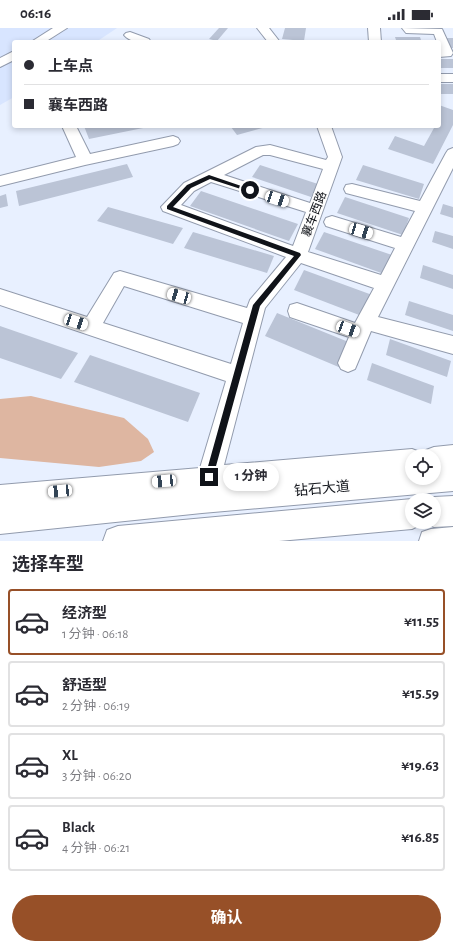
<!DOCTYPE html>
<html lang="zh">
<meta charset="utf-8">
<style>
:root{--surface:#fff;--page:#f2f2f3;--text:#2b2b33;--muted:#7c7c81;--line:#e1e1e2;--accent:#975028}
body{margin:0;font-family:"Alegreya Sans","Noto Sans SC",sans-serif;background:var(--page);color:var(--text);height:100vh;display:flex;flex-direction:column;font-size:15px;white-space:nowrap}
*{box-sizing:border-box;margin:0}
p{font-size:13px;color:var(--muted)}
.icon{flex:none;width:22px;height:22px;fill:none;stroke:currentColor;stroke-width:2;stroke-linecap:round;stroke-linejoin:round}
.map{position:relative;height:513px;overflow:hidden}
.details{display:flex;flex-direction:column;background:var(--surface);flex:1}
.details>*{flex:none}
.guide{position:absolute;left:12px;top:12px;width:429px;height:88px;border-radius:4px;box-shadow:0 2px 6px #0003;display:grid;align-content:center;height:88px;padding:0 12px;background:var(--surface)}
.fabs{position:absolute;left:405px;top:421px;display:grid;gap:8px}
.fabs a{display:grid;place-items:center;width:36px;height:36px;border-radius:50%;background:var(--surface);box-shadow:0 2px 6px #0003;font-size:20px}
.end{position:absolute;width:18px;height:18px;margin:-9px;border:5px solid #101319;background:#fff;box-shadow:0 0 0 2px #fff}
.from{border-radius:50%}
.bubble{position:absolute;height:28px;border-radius:14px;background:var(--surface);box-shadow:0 2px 6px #0003;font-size:13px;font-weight:700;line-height:28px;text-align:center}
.car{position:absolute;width:12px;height:24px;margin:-12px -6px;border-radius:5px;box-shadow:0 0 3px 1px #0007;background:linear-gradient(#fff 24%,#345 0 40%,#fff 0 76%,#345 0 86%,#fff 0)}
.guide b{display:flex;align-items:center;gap:14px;height:38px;font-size:15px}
.guide b+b{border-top:1px solid var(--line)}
.guide i{width:10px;height:10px;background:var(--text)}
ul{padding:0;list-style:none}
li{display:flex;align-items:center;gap:12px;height:66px;margin:0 8px 6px;padding:0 4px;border:2px solid var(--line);border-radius:4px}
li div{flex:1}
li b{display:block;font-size:15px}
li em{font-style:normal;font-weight:700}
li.selected{border-color:var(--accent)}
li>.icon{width:36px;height:36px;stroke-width:1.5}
h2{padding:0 12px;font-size:18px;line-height:48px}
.button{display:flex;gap:8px;margin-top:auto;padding:8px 12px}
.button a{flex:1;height:46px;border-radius:24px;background:var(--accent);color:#fff;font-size:16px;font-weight:700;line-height:46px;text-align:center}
.status{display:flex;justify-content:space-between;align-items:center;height:28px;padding:0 20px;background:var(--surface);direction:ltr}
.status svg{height:11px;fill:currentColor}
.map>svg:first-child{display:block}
.built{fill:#d8e5ff}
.green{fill:#deb6a1}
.building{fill:#bbc4d6}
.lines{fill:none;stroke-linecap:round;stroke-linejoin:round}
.minor-casing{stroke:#929bad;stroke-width:2}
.highway-casing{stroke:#929bad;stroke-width:2}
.minor{fill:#fff;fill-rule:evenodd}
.highway{fill:#fff;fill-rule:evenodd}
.route{fill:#101319}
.labels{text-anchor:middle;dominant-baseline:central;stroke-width:3;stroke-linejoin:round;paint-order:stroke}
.street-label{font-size:12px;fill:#101319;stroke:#fdfdfd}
.near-street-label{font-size:14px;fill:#101319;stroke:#fdfdfd}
</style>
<div class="status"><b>06:16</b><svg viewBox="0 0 49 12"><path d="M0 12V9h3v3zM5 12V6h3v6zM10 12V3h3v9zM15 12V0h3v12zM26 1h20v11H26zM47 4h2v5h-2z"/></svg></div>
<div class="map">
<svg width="453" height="513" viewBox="0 0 453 513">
<rect width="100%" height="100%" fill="#e8f0ff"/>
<path class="built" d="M0 0H117L96 14H14V69L0 77Z"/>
<path class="green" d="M31 368 124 390 148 411 154 424 141 433 99 439 0 430V371Z"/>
<g class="building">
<path d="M219 0H228L217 13 209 11Z"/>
<path d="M285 0H306L304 13 282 11Z"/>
<path d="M395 9H420L421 12H417L418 14H401V12H396Z"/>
<path d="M446 10H453V20H451Z"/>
<rect x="439" y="31" width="14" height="9"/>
<rect x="439" y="56" width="14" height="10"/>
<path d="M439 77 453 82V97L433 136 388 121 395 108 424 118 434 100 430 98H439Z"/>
<path d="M84 98H148V99L89 111Z"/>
<path d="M234 98H270L237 107 231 99Z"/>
<path d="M127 136 133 149 19 178 16 163Z"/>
<path d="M260 137 318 156 311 169 252 149Z"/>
<path d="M363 137 424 156 419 171 356 152Z"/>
<path d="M201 163 298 196 289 213 190 178Z"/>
<path d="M6 166 8 178 0 180V168Z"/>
<path d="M345 169 409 190 403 207 337 185Z"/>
<path d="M443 176 453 179V190L440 186Z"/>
<path d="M108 179 183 200 173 216 97 193Z"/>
<path d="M435 203 453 208V221L432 214Z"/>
<path d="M193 204 274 228 267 245 184 220Z"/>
<path d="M324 204 392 227 384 246 315 221Z"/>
<path d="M423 237 453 247V261L420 250Z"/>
<path d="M304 242 375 268 367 290 294 262Z"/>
<path d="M409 273 453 287V303L405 287Z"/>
<path d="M277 285 351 315 341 340 265 308Z"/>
<path d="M0 298 78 325 61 351 0 330Z"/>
<path d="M390 311 451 333 447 349 386 327Z"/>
<path d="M90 327 200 365 188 394 74 354Z"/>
<path d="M372 335 434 358 431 376 367 352Z"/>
</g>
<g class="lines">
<defs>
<g id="minor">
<path d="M53 0H67L45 14H31Z"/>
<path d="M257 0H269L280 14H268Z"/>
<path d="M368 0H380L381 14H369Z"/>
<path d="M402 0 442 1 453 25 451 28 439 29V14H437L434 6 406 5Z"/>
<path d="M130 4 149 11 151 14C141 14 131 15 124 7L126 5Z"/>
<path d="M14 23V32L0 39V30Z"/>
<rect x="439" y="46" width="14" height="8"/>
<path d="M62 98H76L90 126 173 108 178 110 180 113 178 116 173 118 85 137 0 158V148L76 129Z"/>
<path d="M317 98H331L342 129 308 224 381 247 395 220 326 198 324 194 326 190 332 188 401 209 415 183 346 165 344 161 346 157 352 156 420 173 446 125 448 122 453 120V140L378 289 453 308V326L371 303 355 341 348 344 341 341 338 335 349 309 290 289 288 283 290 277 297 275 355 295 374 260 301 235 265 280 224 437 412 421 420 424 422 428H412V443L217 461 214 468 206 472 198 468 196 463 0 481V457L200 440 226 353 0 277V261L87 289 114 245 120 243 247 280 250 272 286 229 163 183 161 179 184 155 256 119 270 117 326 132 328 129ZM263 127H270L323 141 310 175 224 147ZM211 154 306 184 293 218 181 177 194 163ZM124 258 243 295 231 336 103 295Z"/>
<path d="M453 417V439L434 441V428H424L426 422 434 419Z"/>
<path d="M453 499V513H419L422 504 431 501Z"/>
</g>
<g id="highway">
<path d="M453 435V463L202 485 0 506V476L412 439V450H434V437Z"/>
<path d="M453 468V498L434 499 424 494H434V472H428L434 469Z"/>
<path d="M412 471 413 472H412V494H423L422 496 412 501 279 513H103L107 502 118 498Z"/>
</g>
</defs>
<use href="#minor" class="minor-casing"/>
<use href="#highway" class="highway-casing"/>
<use href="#minor" class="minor"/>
<use href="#highway" class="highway"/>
</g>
<path class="route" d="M209 147 253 162 250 164 210 151 191 160 173 179 300 225 301 227 260 278 213 449 212 452 209 453 206 452 205 449 253 277 294 228 167 181V178L187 157Z"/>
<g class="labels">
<g class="street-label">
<text transform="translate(314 186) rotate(-69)">襄车西路</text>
</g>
<g class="near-street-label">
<text transform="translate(322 461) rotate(-5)">钻石大道</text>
</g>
</g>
</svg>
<div class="fabs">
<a><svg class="icon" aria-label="locate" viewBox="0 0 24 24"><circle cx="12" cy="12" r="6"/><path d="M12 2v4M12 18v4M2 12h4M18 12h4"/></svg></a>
<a><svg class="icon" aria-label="layers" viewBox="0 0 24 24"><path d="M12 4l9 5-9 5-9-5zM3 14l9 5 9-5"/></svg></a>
</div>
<i class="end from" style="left:250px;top:162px"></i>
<i class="end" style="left:209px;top:449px"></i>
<div class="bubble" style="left:223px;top:435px;width:56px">1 分钟</div>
<i class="car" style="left:277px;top:171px;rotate:108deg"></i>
<i class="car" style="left:361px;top:203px;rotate:107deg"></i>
<i class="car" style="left:179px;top:268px;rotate:286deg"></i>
<i class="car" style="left:76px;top:294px;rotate:108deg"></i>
<i class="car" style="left:348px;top:301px;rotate:110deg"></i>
<i class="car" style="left:164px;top:453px;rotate:265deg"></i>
<i class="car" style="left:60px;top:463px;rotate:265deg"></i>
<div class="guide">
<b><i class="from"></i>上车点</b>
<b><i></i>襄车西路</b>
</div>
</div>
<section class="details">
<h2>选择车型</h2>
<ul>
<li class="selected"><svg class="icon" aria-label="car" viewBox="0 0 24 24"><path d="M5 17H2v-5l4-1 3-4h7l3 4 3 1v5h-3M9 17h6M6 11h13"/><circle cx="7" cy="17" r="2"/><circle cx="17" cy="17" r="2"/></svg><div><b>经济型</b><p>1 分钟 · 06:18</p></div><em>¥11.55</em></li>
<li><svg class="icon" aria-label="car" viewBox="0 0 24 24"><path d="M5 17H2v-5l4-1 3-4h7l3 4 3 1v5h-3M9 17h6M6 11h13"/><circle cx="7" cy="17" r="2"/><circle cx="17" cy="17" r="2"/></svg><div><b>舒适型</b><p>2 分钟 · 06:19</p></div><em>¥15.59</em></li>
<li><svg class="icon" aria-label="car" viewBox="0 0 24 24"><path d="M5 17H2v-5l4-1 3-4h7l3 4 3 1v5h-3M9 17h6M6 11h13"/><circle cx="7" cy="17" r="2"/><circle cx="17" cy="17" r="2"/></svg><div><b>XL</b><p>3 分钟 · 06:20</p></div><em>¥19.63</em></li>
<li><svg class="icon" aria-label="car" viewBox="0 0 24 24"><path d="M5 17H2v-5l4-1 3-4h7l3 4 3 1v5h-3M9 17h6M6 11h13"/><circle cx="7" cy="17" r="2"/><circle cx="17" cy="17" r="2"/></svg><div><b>Black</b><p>4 分钟 · 06:21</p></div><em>¥16.85</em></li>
</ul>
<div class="button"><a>确认</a></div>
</section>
